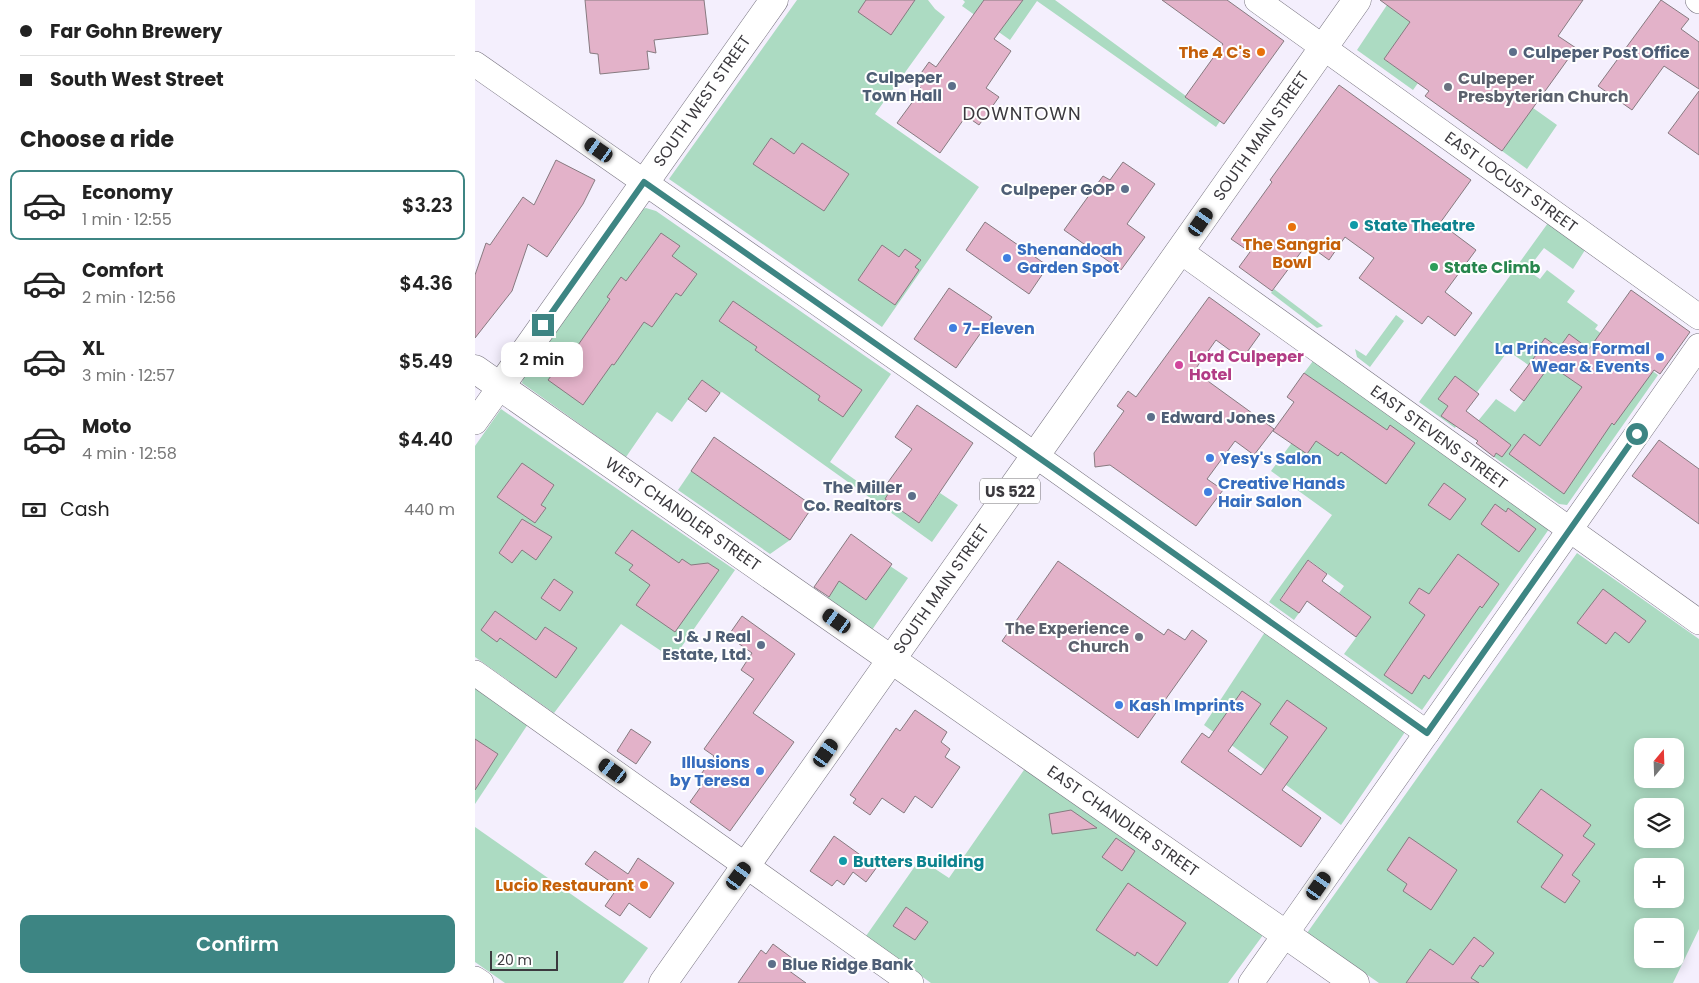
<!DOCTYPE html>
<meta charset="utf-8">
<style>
:root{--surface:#fff;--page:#f6f6f6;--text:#222;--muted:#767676;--line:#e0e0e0;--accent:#3d8583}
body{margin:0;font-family:Poppins,sans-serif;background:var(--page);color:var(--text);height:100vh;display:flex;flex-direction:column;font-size:19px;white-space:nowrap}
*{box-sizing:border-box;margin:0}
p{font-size:16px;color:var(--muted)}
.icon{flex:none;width:28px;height:28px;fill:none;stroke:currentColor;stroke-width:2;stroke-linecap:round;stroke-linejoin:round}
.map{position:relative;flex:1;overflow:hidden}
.panel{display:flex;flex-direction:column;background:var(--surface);width:475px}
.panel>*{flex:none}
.banner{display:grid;align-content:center;height:110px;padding:0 20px;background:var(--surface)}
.needle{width:32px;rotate:19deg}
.buttons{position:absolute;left:1159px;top:738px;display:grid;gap:10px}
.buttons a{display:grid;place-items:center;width:50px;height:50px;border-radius:10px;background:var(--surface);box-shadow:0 2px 12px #0003;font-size:25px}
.scale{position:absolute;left:15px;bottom:12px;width:68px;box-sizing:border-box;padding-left:5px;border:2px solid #3b393e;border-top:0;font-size:14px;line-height:18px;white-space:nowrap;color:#3b393e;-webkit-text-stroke:4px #fff;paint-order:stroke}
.end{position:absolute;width:22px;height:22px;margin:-11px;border:6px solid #3d8583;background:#fff;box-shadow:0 0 0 2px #fff}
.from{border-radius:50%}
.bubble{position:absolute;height:35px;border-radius:10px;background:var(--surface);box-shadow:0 2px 12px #0003;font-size:16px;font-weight:600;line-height:35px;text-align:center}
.car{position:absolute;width:15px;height:30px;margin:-15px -8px;border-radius:6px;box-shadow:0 0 4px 1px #0007;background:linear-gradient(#222 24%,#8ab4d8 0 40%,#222 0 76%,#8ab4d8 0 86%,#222 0)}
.banner b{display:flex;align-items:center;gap:18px;height:48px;font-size:19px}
.banner b+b{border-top:1px solid var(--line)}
.banner i{width:12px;height:12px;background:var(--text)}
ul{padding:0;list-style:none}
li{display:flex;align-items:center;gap:15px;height:70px;margin:0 10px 8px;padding:0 10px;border:2px solid transparent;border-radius:10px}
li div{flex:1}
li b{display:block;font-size:19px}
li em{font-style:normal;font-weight:600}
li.active{border-color:var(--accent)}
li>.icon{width:45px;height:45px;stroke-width:1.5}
h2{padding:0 20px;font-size:22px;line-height:60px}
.pay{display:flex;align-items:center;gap:12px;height:55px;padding:0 20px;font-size:19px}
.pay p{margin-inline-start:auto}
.primary-button{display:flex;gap:10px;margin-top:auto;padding:10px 20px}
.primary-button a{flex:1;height:58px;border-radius:10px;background:var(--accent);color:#fff;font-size:20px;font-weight:600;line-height:58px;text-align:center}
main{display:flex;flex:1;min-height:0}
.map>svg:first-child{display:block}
.green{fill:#acdbc2;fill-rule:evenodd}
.building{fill:#e3b2c9;stroke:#877a80}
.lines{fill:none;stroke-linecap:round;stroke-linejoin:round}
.street-casing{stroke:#797581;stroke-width:26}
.secondary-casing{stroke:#797581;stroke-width:29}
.primary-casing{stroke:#797581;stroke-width:29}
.street{stroke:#fff;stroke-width:25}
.secondary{stroke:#fff;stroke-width:28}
.primary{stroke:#fff;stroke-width:28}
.route{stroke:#3d8583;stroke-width:6}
.food-dot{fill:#e8710a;stroke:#fff;stroke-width:2}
.service-dot{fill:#5c6f8a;stroke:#fff;stroke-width:2}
.worship-dot{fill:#6b7280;stroke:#fff;stroke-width:2}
.culture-dot{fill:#0f9aa8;stroke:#fff;stroke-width:2}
.shop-dot{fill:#3f7fe0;stroke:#fff;stroke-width:2}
.leisure-dot{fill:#2e9e5b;stroke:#fff;stroke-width:2}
.hotel-dot{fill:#d1479c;stroke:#fff;stroke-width:2}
.labels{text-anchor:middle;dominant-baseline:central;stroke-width:4;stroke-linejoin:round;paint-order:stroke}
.shield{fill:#fff;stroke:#767478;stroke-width:1}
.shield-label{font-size:15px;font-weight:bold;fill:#3b393e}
.food-label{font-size:16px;font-weight:bold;fill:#c56008;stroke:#fff;text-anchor:end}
.service-label{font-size:16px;font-weight:bold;fill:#4e5e75;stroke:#fff;text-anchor:end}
.worship-label{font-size:16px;font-weight:bold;fill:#5b616d;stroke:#fff;text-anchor:start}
.street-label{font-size:16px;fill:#3b393e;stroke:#fff}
.culture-label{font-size:16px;font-weight:bold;fill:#0d838f;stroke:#fff;text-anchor:start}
.shop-label{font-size:16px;font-weight:bold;fill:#366cbe;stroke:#fff;text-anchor:start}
.leisure-label{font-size:16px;font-weight:bold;fill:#27864d;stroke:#fff;text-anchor:start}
.hotel-label{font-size:16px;font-weight:bold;fill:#b23c85;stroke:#fff;text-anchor:start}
.neighbourhood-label{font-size:18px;letter-spacing:1px;fill:#3b393e;stroke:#fff}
</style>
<main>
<section class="panel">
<div class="banner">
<b><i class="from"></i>Far Gohn Brewery</b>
<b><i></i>South West Street</b>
</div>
<h2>Choose a ride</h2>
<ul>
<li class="active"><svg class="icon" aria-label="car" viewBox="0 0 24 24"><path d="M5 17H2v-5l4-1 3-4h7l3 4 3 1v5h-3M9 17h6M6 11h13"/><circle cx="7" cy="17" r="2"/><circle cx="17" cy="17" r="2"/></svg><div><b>Economy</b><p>1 min · 12:55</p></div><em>$3.23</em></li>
<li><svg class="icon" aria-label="car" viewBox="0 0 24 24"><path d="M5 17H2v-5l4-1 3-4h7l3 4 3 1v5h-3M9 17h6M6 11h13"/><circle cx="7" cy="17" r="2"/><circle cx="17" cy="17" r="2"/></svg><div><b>Comfort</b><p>2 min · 12:56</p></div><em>$4.36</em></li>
<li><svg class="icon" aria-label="car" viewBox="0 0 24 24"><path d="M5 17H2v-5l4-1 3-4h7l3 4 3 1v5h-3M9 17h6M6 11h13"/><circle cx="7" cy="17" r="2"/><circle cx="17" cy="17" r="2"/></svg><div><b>XL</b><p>3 min · 12:57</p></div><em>$5.49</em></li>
<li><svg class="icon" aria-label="car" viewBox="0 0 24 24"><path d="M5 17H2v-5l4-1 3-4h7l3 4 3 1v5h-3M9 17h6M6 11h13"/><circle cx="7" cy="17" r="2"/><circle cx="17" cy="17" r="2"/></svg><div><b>Moto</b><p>4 min · 12:58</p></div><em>$4.40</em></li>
</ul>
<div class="pay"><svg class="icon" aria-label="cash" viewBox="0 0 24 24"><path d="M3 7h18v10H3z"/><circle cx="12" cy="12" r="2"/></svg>Cash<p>440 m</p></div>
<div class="primary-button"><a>Confirm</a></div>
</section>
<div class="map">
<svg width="1224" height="983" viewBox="0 0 1224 983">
<rect width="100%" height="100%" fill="#f4effd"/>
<g class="green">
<path d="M322 0H453L460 9 470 17 400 114 504 187 407 327 194 179Z"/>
<path d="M488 0H580L745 121 741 127 562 1 535 40 487 6 490 2Z"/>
<path d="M912 5 936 22 909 59 943 83 938 90 882 50Z"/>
<path d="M984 55 1082 125 1052 169 1027 151 1047 123Z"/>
<path d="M171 208 181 211 416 374 355 462 403 496 411 485 417 489 410 499 444 523 465 493 483 505 457 542 247 392 245 393 227 380 197 422 182 412 151 457 47 383 49 375 167 209Z"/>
<path d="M1073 223 1110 250 1098 269 1069 248 1052 270 1065 279 1072 270 1100 291 1092 302 1123 325 1120 329 1183 375 1092 505 1084 504 1019 457 1026 447 1003 421 1021 399 1040 412 1068 375 1033 351 1002 392 980 377 963 399 973 406 967 415 981 426 980 428 944 402Z"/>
<path d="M799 289 848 326 842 328 796 293Z"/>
<path d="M921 315 929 321 895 367 882 357 880 349 891 356Z"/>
<path d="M838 361 1074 529 947 710 869 654 896 617 864 593 869 586 834 560 805 599 824 613 819 620 794 602 857 515 796 471 855 391 829 373Z"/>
<path d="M26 409 260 570 198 659 146 624 79 713 0 657V446Z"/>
<path d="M216 471 315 540 295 554 203 490Z"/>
<path d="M1102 553 1224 639V929L1198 983H904L832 933ZM1168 746H1200V779H1168ZM1168 806H1200V839H1168ZM1168 866H1200V899H1168ZM1168 926H1200V959H1168Z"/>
<path d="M415 566 433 578 397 630 351 600 362 584 354 578 382 571 372 586 390 600Z"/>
<path d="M790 632 930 732 866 825 729 725Z"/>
<path d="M0 686 53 724 0 804Z"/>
<path d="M551 767 788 935 753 983H456L391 936 445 859 474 878Z"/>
<path d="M0 827 173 948 148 983H30L0 962Z"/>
</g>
<g class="building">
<path d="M110 0H229L233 34 179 40 181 53 172 51 174 69 125 74 123 54 115 53Z"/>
<path d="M391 0H440L416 35 383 12Z"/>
<path d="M509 0H548L519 39 536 51 511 88 524 97 504 125 491 116 465 153 422 123 447 89 439 83 454 62 461 67Z"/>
<path d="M687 0H752L809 41 749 124 710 97 748 44Z"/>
<path d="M905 0H1108L1083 36 1101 48 1027 151 950 96 954 91 909 59 935 22Z"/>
<path d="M1186 0 1214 19 1206 29 1224 42V89L1189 66 1157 110 1123 86Z"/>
<path d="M864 85 996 180 965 223 1001 250 970 292 997 313 980 336 953 316 947 324 884 278 899 258 870 237 854 260 832 244 797 291 764 267 775 252 756 239 797 182 795 180Z"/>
<path d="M1224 91V155L1193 133Z"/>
<path d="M296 138 319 154 327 143 374 174 349 211 278 164Z"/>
<path d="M81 160 120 180 108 204 72 257 53 244 37 291 0 338V275L11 243 15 245 48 197 59 205Z"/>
<path d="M648 162 680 184 652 224 670 237 646 270 589 230 628 176 635 180Z"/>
<path d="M510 222 573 266 554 294 491 250Z"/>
<path d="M186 233 205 246 197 256 222 274 206 296 201 293 177 327 169 322 139 365 137 364 108 405 73 380 89 359 92 361 135 299 132 297 146 277 151 281Z"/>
<path d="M407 245 424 257 430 249 446 260 440 267 444 270 420 305 383 280Z"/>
<path d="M474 288 517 317 481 368 439 339Z"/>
<path d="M1156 290 1215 332 1185 374 1179 370 1139 425 1137 423 1089 494 1034 454 1049 434 1065 446 1107 387 1075 365 1049 401 1035 390 1061 355 1059 354 1070 338 1084 348 1094 334 1114 349Z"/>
<path d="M734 297 785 334 767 359 741 340 719 371 799 429 779 455 760 441 732 479 748 490 721 526 635 465 620 467 619 453 649 411 642 406 653 391 661 397Z"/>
<path d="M258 301 387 390 368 417 343 400 345 396 280 350 282 347 244 321Z"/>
<path d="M829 373 912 430 915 425 940 443 911 484 866 452 863 456 841 441 832 454 798 431 819 402 812 397Z"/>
<path d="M980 376 1004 394 991 411 1036 445 1027 457 1021 453 1019 457 1001 443 1003 441 966 416 973 406 963 399Z"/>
<path d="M227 380 245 393 231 412 213 399Z"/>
<path d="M442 405 498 443 444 523 410 499 416 489 411 485 437 449 420 437Z"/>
<path d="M239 437 338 506 315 540 216 471Z"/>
<path d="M1184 440 1224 469V524L1157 476Z"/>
<path d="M47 463 79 485 66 505 71 508 60 523 22 497Z"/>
<path d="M969 483 991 499 975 520 953 505Z"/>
<path d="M1020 504 1031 512 1033 508 1061 529 1044 552 1006 524Z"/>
<path d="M47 519 77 537 61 560 47 550 37 563 24 553Z"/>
<path d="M157 530 204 563 207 559 216 565 233 563 244 570 200 632 161 605 175 585 154 570 158 565 140 553Z"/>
<path d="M376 534 417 564 391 600 364 581 354 597 339 587Z"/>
<path d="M983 554 1024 584 1007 608 1005 606 954 679 949 675 937 694 909 675 950 615 934 603 944 588 954 594Z"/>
<path d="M833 560 852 574 847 581 896 617 881 637 832 601 824 613 805 600Z"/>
<path d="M583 561 689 635 693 629 710 640 717 630 732 641 663 738 527 641Z"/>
<path d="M79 579 98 592 85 611 66 598Z"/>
<path d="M1128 589 1171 621 1154 643 1140 632 1131 644 1102 623Z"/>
<path d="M20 611 61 640 70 627 102 648 81 678 25 638 22 642 6 630Z"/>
<path d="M267 616 320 654 278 713 319 742 255 831 215 802 230 781 224 777 239 756 229 749 279 679 266 670 277 653 253 636Z"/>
<path d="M767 691 786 704 753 751 786 775 813 737 795 724 812 700 852 728 807 790 846 818 826 847 706 762 727 733 734 738Z"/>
<path d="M440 710 472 732 466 742 475 749 470 757 485 767 457 808 440 796 429 813 407 798 395 815 378 803 381 799 375 795 421 728 425 731Z"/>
<path d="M156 729 176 742 161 764 142 751Z"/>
<path d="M0 739 23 754 0 790Z"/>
<path d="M1066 789 1116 825 1108 836 1120 844 1097 875 1105 881 1090 903 1066 887 1088 855 1042 822Z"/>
<path d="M596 810 622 828 577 834 574 814Z"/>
<path d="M359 836 402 867 391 882 378 872 369 885 362 880 357 886 335 871Z"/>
<path d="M934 837 982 870 956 910 928 891 932 884 912 870Z"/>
<path d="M641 838 660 851 647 871 627 857Z"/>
<path d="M120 851 153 874 163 858 199 883 175 918 154 903 145 916 130 906 143 887 110 864Z"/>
<path d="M653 883 711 923 682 966 662 952 660 956 621 930Z"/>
<path d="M431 907 453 922 440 940 418 926Z"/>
<path d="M999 937 1019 953 1008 967 1005 965 996 978 1004 983H931L955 949 978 965Z"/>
<path d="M298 944 321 961 313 970 331 983H263L286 950 291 954Z"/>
</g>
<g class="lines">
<defs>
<g id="street">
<path d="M782 0 1224 317"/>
<path d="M1223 0 1224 1"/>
<path d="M0 64 536 438 952 733"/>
<path d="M705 251 1224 622"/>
<path d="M0 422 25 387"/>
<path d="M0 673 436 983"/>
<path d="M0 979 6 983"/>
<path d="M776 983 1224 346"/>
</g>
<g id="secondary">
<path d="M0 369 880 983"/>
<path d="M25 387 299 0"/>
</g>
<path id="primary" d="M188 983 882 0"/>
</defs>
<use href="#street" class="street-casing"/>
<use href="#secondary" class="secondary-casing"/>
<use href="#primary" class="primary-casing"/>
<use href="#street" class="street"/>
<use href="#secondary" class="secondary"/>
<use href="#primary" class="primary"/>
</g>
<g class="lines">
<path class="route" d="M68 325 169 182 580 469 952 733 1162 434"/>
</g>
<g class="food-dot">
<circle cx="786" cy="52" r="5"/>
<circle cx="817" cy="227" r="5"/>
<circle cx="169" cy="885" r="5"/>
</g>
<g class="service-dot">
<circle cx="1038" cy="52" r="5"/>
<circle cx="477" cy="86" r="5"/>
<circle cx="650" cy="189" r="5"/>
<circle cx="676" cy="417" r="5"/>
<circle cx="437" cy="496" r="5"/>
<circle cx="286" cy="645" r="5"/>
<circle cx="297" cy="964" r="5"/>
</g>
<g class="worship-dot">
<circle cx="973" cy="87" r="5"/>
<circle cx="664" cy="637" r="5"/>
</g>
<g class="culture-dot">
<circle cx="879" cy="225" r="5"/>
<circle cx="368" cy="861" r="5"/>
</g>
<g class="shop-dot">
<circle cx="532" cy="258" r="5"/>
<circle cx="478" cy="328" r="5"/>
<circle cx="1185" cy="357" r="5"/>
<circle cx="735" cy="458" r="5"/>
<circle cx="733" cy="492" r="5"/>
<circle cx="644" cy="705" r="5"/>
<circle cx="285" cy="771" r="5"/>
</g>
<circle class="leisure-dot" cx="959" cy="267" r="5"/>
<circle class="hotel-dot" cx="704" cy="365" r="5"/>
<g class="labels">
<rect class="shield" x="505" y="478.5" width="60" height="25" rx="4"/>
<g class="shield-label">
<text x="535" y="491">US 522</text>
</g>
<g class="food-label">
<text x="776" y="52">The 4 C's</text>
<text x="817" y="244" text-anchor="middle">The Sangria<tspan x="817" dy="18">Bowl</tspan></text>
<text x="159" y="885">Lucio Restaurant</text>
</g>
<g class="service-label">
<text x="1048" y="52" text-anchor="start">Culpeper Post Office</text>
<text x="467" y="77">Culpeper<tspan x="467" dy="18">Town Hall</tspan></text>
<text x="640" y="189">Culpeper GOP</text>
<text x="686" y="417" text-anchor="start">Edward Jones</text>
<text x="427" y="487">The Miller<tspan x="427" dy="18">Co. Realtors</tspan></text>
<text x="276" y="636">J &amp; J Real<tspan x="276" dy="18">Estate, Ltd.</tspan></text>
<text x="307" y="964" text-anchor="start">Blue Ridge Bank</text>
</g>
<g class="worship-label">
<text x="983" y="78">Culpeper<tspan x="983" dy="18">Presbyterian Church</tspan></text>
<text x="654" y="628" text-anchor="end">The Experience<tspan x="654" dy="18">Church</tspan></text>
</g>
<g class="street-label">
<text transform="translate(227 101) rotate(-55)">SOUTH WEST STREET</text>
<text transform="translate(786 136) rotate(-55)">SOUTH MAIN STREET</text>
<text transform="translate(1036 182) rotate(36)">EAST LOCUST STREET</text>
<text transform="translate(964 437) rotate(36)">EAST STEVENS STREET</text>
<text transform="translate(208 514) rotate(35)">WEST CHANDLER STREET</text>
<text transform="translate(466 589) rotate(-55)">SOUTH MAIN STREET</text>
<text transform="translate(648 821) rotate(35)">EAST CHANDLER STREET</text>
</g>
<g class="culture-label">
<text x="889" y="225">State Theatre</text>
<text x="378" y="861">Butters Building</text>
</g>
<g class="shop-label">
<text x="542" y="249">Shenandoah<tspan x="542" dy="18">Garden Spot</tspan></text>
<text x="488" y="328">7-Eleven</text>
<text x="1175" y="348" text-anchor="end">La Princesa Formal<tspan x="1175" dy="18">Wear &amp; Events</tspan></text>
<text x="745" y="458">Yesy's Salon</text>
<text x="743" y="483">Creative Hands<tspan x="743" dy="18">Hair Salon</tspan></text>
<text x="654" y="705">Kash Imprints</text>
<text x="275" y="762" text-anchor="end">Illusions<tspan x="275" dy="18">by Teresa</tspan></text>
</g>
<g class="leisure-label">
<text x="969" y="267">State Climb</text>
</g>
<g class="hotel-label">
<text x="714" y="356">Lord Culpeper<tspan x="714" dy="18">Hotel</tspan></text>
</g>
<g class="neighbourhood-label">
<text x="547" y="113">DOWNTOWN</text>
</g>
</g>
</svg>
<div class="buttons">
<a><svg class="needle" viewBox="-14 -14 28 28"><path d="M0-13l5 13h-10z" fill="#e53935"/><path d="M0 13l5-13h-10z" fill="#767676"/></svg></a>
<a><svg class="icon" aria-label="layers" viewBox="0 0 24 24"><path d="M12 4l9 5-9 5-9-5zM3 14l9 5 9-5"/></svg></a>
<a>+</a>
<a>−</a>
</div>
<div class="scale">20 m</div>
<i class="end from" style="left:1162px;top:434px"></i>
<i class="end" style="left:68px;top:325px"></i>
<div class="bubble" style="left:26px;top:342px;width:82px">2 min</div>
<i class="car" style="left:124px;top:150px;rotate:305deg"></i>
<i class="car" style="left:726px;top:222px;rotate:35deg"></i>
<i class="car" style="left:362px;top:621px;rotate:305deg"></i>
<i class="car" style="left:351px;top:753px;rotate:35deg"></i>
<i class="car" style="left:138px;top:771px;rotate:306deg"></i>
<i class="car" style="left:264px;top:876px;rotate:36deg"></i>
<i class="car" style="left:844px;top:886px;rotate:35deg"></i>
</div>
</main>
